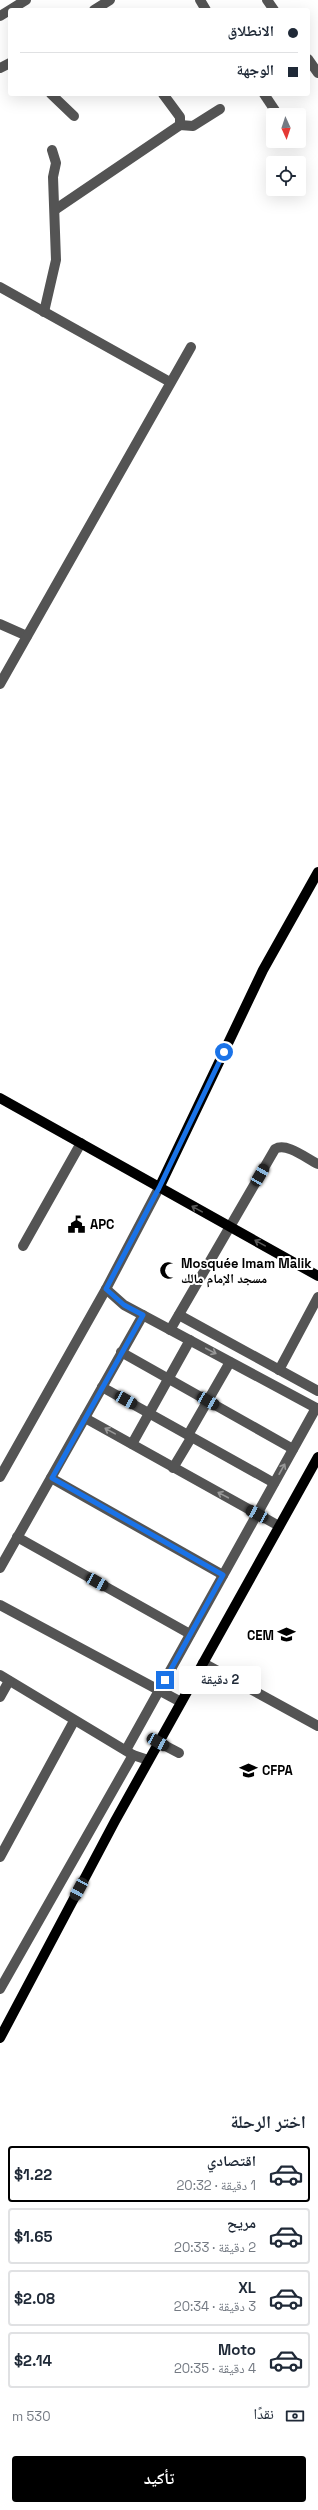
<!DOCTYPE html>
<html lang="ar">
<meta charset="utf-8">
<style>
:root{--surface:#fff;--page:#f6f6f7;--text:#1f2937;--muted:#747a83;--line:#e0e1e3;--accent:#000}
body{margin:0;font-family:"Space Grotesk","Noto Naskh Arabic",sans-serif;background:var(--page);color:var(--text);direction:rtl;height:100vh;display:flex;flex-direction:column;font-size:15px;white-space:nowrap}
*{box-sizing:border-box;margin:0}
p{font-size:13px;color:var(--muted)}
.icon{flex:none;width:22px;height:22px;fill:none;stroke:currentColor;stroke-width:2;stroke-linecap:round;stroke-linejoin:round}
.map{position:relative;height:2098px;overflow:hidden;direction:ltr}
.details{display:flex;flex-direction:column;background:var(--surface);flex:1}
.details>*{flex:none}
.guide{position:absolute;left:8px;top:8px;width:302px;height:88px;border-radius:4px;box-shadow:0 4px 16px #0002;direction:rtl;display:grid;align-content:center;height:88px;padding:0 12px;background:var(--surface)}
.needle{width:26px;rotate:177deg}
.controls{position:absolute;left:266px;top:108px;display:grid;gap:8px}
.controls a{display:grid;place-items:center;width:40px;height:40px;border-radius:4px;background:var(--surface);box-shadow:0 4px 16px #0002;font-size:20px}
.end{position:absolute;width:18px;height:18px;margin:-9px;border:5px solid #1a73e8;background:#fff;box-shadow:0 0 0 2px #fff}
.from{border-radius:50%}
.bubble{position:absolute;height:28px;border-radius:4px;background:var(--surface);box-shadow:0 4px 16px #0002;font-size:13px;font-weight:800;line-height:28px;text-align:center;direction:rtl}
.car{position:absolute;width:12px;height:24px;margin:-12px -6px;border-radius:5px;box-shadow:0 0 3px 1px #0007;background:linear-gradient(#222 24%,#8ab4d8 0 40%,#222 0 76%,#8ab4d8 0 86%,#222 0)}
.guide b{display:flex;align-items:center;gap:14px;height:38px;font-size:15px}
.guide b+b{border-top:1px solid var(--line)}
.guide i{width:10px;height:10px;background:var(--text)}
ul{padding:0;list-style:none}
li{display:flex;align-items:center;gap:12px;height:56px;margin:0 8px 6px;padding:0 4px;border:2px solid var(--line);border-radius:4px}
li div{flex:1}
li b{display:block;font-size:15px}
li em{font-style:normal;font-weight:800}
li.on{border-color:var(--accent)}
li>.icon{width:36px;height:36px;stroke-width:1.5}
h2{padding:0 12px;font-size:18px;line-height:48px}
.pay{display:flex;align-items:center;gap:10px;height:44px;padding:0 12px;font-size:15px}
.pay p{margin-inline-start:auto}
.cta{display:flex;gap:8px;margin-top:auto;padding:8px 12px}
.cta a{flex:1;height:46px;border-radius:4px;background:var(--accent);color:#fff;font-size:16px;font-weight:800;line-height:46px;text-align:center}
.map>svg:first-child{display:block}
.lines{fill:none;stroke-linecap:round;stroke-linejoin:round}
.minor{stroke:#545454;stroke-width:10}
.major{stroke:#000;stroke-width:10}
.oneway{stroke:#595959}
.oneway2{stroke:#989898}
.route{stroke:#1a73e8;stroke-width:5}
.labels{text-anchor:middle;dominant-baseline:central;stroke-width:4;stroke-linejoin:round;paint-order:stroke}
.poi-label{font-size:13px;font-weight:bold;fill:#000;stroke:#fff;text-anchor:start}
</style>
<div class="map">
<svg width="318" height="2098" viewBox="0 0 318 2098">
<rect width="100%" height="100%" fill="#fff"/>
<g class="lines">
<g class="minor">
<path d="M200 0 206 10"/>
<path d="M267 0 274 10"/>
<path d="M94 10 110 0"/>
<path d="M0 16 26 0"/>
<path d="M308 59 318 73"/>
<path d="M0 68 10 63"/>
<path d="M51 94 74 116"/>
<path d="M264 94 278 115"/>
<path d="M180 125 193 126 220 109"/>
<path d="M56 209 180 125V117L163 94"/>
<path d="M0 287 170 382"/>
<path d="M44 312 56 260 53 177 56 163 52 150"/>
<path d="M0 624 27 636"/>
<path d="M0 684 191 347"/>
<path d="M23 1246 81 1143"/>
<path d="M106 1289 124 1305 318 1409"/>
<path d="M179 1315 318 1391"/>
<path d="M170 1330 275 1149C287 1142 307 1159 318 1164"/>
<path d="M121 1352 293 1449"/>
<path d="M279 1370 318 1297"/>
<path d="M102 1387 274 1483"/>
<path d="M85 1418 279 1526"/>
<path d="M188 1435 230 1362"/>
<path d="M132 1444 190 1340"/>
<path d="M173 1468 191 1438"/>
<path d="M0 1477 106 1289 159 1188"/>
<path d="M51 1478 223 1575"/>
<path d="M17 1537 190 1634"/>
<path d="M0 1568 143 1315"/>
<path d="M0 1605 181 1702"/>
<path d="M203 1663 318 1726"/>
<path d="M0 1675 133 1755 148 1760"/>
<path d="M0 1697 9 1681"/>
<path d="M158 1742 179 1753"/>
<path d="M126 1750 316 1408"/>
<path d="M0 1857 74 1721"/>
<path d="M0 1989 133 1755"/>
</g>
<g class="major">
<path d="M0 1098 318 1276"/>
<path d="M159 1188 263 970 318 872"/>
<path d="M0 2038 115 1821 318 1457"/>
</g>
</g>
<defs><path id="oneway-shaft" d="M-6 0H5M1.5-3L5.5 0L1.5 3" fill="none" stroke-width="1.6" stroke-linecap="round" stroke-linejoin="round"/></defs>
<g class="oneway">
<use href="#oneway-shaft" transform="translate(197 1209) rotate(-151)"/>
<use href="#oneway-shaft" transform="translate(260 1243) rotate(-151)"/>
</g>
<g class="oneway2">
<use href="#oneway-shaft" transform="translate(211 1351) rotate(28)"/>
<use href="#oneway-shaft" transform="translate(110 1431) rotate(-151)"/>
<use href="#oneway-shaft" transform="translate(282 1469) rotate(-61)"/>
<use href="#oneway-shaft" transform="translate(223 1495) rotate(-152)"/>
</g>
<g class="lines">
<path class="route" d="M165 1680 223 1575 52 1478 143 1315 124 1305 106 1289 159 1188 224 1052"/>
</g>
<defs>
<symbol id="civic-bare" viewBox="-9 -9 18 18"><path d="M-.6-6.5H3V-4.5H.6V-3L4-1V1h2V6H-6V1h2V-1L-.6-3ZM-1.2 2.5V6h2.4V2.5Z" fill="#000" stroke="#fff" stroke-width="2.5" paint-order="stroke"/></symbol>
<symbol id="mosque-bare" viewBox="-9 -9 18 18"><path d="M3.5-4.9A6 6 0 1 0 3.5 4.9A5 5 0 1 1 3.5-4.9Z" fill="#000" stroke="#fff" stroke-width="2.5" paint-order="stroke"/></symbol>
<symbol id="school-bare" viewBox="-9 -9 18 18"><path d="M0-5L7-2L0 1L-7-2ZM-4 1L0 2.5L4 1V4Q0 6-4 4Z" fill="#000" stroke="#fff" stroke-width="2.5" paint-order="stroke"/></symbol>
<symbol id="university-bare" viewBox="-9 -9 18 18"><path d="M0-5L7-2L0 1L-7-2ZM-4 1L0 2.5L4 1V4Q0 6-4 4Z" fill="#000" stroke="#fff" stroke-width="2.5" paint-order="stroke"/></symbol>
</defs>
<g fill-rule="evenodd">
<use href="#civic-bare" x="64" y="1212" width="25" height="25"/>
<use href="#mosque-bare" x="156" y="1258" width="25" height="25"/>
<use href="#school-bare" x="274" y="1622" width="25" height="25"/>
<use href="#university-bare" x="236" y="1758" width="25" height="25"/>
</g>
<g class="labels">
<g class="poi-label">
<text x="90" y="1224">APC</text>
<text x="181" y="1263">Mosquée Imam Malik<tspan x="181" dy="15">مسجد الإمام مالك</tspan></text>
<text x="274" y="1635" text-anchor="end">CEM</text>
<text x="262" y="1770">CFPA</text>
</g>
</g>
</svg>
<div class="controls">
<a><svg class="needle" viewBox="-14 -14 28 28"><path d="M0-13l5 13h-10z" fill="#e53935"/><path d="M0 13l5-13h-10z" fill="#747a83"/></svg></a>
<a><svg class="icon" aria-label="locate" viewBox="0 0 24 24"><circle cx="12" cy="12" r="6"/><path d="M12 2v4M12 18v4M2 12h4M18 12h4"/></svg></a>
</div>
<i class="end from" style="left:224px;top:1052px"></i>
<i class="end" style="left:165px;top:1680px"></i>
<div class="bubble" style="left:179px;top:1666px;width:82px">2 دقيقة</div>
<i class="car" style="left:260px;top:1175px;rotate:30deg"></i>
<i class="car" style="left:126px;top:1400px;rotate:119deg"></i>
<i class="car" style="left:208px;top:1401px;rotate:120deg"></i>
<i class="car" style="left:257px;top:1514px;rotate:298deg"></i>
<i class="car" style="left:97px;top:1582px;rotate:119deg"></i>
<i class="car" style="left:158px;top:1742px;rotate:119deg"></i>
<i class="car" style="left:79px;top:1889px;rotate:208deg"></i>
<div class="guide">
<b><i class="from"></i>الانطلاق</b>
<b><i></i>الوجهة</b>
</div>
</div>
<section class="details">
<h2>اختر الرحلة</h2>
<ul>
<li class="on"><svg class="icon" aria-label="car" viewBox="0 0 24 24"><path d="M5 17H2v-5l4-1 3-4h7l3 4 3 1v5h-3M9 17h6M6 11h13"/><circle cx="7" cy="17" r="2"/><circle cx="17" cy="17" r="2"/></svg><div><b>اقتصادي</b><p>1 دقيقة · 20:32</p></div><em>$1.22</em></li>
<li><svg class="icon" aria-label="car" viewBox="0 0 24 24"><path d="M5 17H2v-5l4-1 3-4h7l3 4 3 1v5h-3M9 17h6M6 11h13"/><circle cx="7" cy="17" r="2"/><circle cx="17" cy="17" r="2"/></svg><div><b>مريح</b><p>2 دقيقة · 20:33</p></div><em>$1.65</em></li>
<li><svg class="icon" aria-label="car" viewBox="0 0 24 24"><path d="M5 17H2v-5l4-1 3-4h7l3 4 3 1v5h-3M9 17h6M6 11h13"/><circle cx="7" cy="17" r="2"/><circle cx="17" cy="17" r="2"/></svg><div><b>XL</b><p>3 دقيقة · 20:34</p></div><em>$2.08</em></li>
<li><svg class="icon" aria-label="car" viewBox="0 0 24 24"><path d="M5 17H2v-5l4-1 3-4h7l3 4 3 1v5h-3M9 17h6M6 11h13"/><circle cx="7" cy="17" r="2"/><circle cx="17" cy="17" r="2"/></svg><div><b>Moto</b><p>4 دقيقة · 20:35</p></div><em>$2.14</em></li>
</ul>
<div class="pay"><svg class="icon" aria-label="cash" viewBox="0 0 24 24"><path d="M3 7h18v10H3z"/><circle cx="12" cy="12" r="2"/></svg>نقدًا<p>530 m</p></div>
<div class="cta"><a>تأكيد</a></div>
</section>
